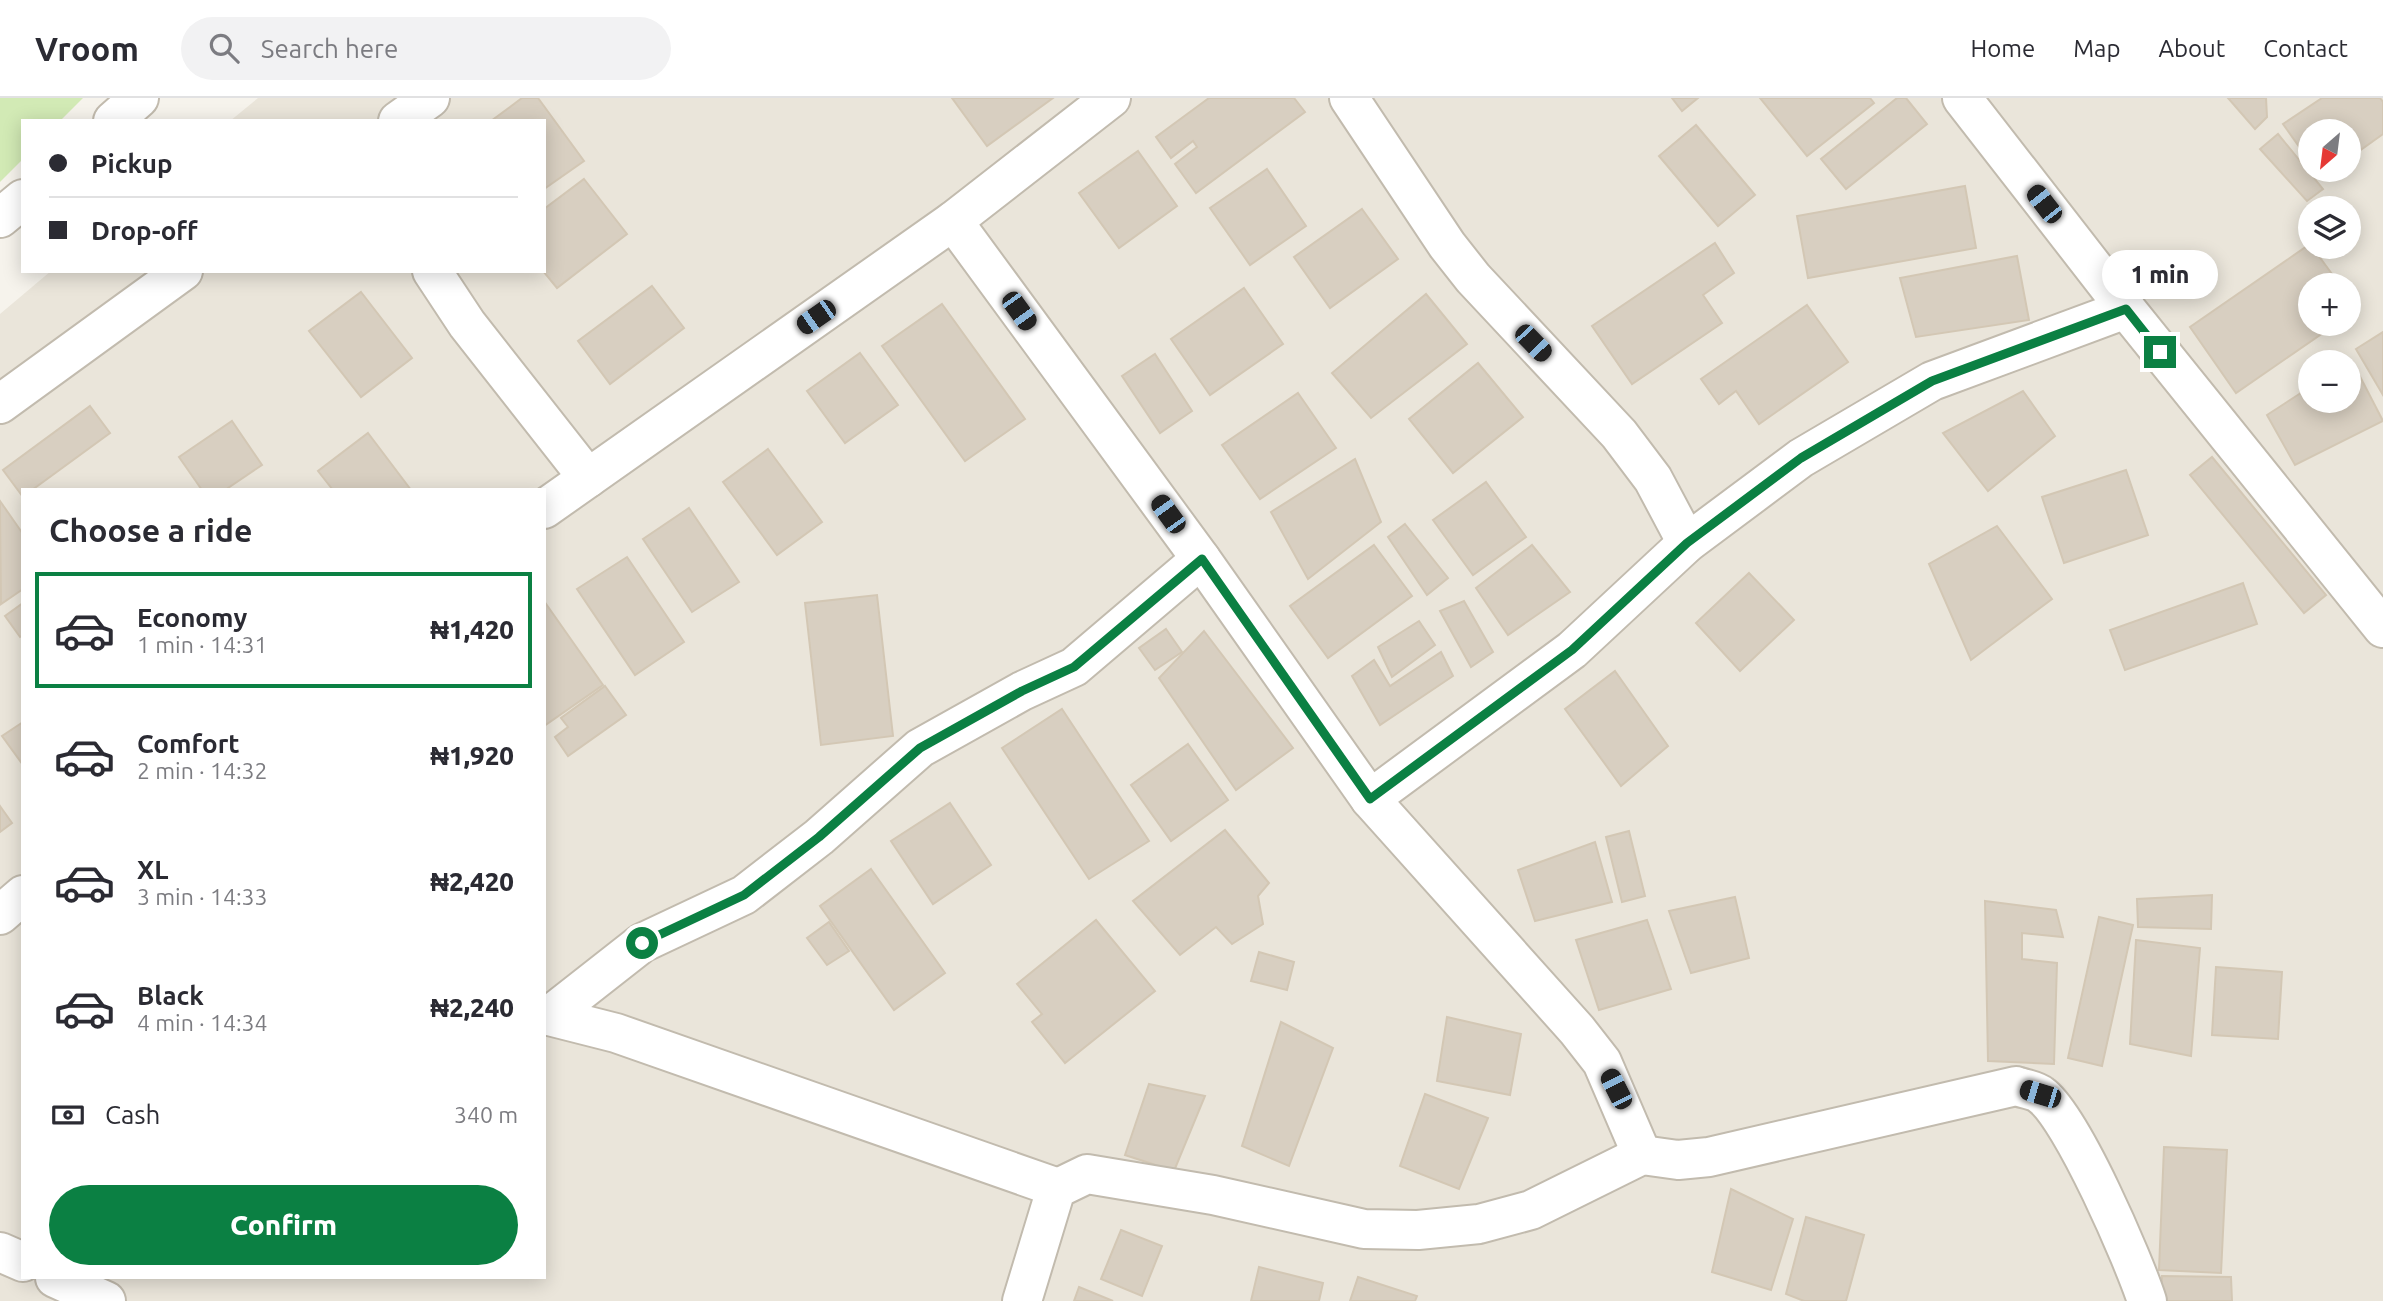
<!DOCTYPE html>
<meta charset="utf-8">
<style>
:root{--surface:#fff;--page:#f2f2f3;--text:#2b2b33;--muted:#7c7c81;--line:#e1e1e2;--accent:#0b8043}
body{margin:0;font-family:Ubuntu,sans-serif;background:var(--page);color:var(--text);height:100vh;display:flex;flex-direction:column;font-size:26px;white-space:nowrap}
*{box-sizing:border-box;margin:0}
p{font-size:23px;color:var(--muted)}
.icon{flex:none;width:38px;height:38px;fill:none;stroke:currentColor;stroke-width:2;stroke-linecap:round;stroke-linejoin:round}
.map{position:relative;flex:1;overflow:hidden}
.sheet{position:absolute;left:21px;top:390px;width:525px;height:791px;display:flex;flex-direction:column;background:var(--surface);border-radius:0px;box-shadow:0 4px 18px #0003}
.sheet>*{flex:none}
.banner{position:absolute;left:21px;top:21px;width:525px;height:154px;border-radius:0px;box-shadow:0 4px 18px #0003;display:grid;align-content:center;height:154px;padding:0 28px;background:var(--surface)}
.needle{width:46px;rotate:208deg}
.tools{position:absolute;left:2298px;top:21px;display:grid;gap:14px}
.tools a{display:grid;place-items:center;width:63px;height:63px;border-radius:50%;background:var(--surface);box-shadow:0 4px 18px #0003;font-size:35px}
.end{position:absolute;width:32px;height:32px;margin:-16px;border:9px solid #0b8043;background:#fff;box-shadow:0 0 0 4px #fff}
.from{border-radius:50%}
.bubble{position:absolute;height:49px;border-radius:24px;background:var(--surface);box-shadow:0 4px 18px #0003;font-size:23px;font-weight:800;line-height:49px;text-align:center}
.car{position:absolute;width:21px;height:42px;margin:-21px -10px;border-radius:9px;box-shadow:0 0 5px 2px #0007;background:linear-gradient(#222 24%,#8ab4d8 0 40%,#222 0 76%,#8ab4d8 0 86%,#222 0)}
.banner b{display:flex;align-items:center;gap:24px;height:66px;font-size:26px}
.banner b+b{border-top:2px solid var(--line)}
.banner i{width:18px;height:18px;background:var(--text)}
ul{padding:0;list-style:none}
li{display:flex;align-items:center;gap:21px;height:116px;margin:0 14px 10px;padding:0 14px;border:4px solid transparent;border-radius:0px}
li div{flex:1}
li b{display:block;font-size:26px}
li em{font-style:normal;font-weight:800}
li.selected{border-color:var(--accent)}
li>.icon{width:63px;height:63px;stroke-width:1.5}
h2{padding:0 28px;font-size:32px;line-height:84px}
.pay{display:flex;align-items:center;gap:18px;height:77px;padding:0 28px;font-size:26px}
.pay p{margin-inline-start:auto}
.primary-button{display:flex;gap:14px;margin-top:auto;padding:14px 28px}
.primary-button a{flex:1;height:80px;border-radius:42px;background:var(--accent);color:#fff;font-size:28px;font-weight:800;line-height:80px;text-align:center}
header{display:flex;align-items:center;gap:42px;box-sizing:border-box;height:98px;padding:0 35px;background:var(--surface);border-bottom:2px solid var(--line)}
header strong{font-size:33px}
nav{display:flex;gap:38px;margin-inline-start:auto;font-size:24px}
.search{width:490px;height:63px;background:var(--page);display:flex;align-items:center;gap:18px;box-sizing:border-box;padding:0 24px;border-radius:38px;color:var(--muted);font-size:26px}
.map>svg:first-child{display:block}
.residential{fill:#eae5da;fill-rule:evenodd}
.green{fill:#d2eab5}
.building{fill:#d8cfc1;stroke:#d3c7b4;stroke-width:2}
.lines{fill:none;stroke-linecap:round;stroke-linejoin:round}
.minor-casing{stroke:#c2bbae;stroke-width:42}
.minor{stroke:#fff;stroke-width:38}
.route{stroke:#0b8043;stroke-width:9}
</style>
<header>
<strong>Vroom</strong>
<div class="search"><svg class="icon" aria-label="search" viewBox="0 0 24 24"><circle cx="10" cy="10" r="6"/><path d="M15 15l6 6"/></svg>Search here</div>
<nav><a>Home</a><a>Map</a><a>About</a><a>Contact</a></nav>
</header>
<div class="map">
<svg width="2383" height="1203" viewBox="0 0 2383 1203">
<rect width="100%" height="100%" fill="#f6f3ec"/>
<path class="residential" d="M258 0H2383V1203H0V216L51 173H544V23H230ZM2310 33H2348V72H2310ZM2310 110H2348V149H2310ZM2310 187H2348V226H2310ZM2310 264H2348V303H2310ZM23 392H544V1180H23Z"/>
<path class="green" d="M0 0H83L60 23H23V61L0 84Z"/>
<g class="building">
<path d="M522 0H538L584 63 544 91V23H491Z"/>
<path d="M952 0H1053L987 48Z"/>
<path d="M1209 0H1294L1305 14 1196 95 1175 66 1197 49 1193 43 1171 60 1156 39Z"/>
<path d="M1672 0H1698L1682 13Z"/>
<path d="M1760 0H1870L1874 5 1807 58Z"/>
<path d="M1897 0H1906L1927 26 1846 91 1821 61Z"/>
<path d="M2228 0H2266L2267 19 2255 31Z"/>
<path d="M2322 0H2380L2383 4V36L2348 61V33H2310V64L2283 26Z"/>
<path d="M1696 27 1755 97 1718 128 1659 58Z"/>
<path d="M2278 36 2323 91 2307 103 2260 51Z"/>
<path d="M1138 53 1177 108 1119 150 1079 95Z"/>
<path d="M1267 71 1306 128 1250 167 1210 110Z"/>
<path d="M584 81 627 136 557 190 543 173 544 111Z"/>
<path d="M1965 88 1976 150 1808 180 1797 118Z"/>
<path d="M1362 111 1398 161 1330 210 1294 159Z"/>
<path d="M1715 145 1734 175 1703 197 1722 225 1632 286 1592 228Z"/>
<path d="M2310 146 2340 187H2310V226H2336L2236 295 2190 229Z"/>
<path d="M2017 158 2029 222 1916 239 1900 180Z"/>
<path d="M652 188 684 230 610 286 578 243Z"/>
<path d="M1244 190 1283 246 1210 297 1171 241Z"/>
<path d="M361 194 412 260 361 299 309 233Z"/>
<path d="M1426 196 1467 246 1371 320 1332 275Z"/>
<path d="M942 206 1025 321 965 363 882 248Z"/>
<path d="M1807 207 1848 264 1759 326 1736 293 1719 306 1701 281Z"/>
<path d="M2383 234V297L2356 251Z"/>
<path d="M860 255 898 307 845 345 807 293Z"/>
<path d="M1155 256 1192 313 1160 335 1122 278Z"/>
<path d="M2352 263 2383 323 2295 367 2267 317 2310 289V303H2324L2328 309 2335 303H2348V265Z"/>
<path d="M1478 265 1523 319 1453 375 1409 321Z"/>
<path d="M2023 293 2055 338 1988 393 1943 335Z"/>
<path d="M1298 295 1336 350 1260 401 1222 347Z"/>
<path d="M90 308 110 335 32 392H23V399L3 372Z"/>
<path d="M232 323 262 367 225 392H202L179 359Z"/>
<path d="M368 335 411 392H333L318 373Z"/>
<path d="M768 351 822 424 777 457 723 384Z"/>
<path d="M2212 359 2326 497 2304 515 2190 377Z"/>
<path d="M1355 361 1381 424 1308 481 1271 414Z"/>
<path d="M2126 372 2148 437 2064 465 2042 399Z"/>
<path d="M1486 384 1526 439 1473 477 1433 422Z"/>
<path d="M0 403 23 436V491L1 506Z"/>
<path d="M689 410 739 484 692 514 643 441Z"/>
<path d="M1405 426 1448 480 1427 497 1388 439Z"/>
<path d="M1997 428 2052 501 1971 562 1929 466Z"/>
<path d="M1374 447 1412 498 1328 560 1290 508Z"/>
<path d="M1532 447 1570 494 1508 537 1476 490Z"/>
<path d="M627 459 684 544 635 577 577 491Z"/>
<path d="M1749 475 1794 522 1740 573 1696 525Z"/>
<path d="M2243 485 2257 526 2125 572 2110 532Z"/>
<path d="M877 497 893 638 821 647 805 505Z"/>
<path d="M544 503 603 587 544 628Z"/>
<path d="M1464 503 1493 554 1471 569 1440 513Z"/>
<path d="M23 505V537L20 539 5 518Z"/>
<path d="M1419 523 1435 547 1392 579 1378 549Z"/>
<path d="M1166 531 1182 554 1155 572 1139 550Z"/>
<path d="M1204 533 1293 650 1236 692 1159 580Z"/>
<path d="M1441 554 1453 578 1380 627 1352 578 1374 562 1390 588Z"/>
<path d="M1615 573 1668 648 1621 688 1565 611Z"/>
<path d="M605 588 626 617 568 658 555 639 568 629 561 620Z"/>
<path d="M1062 611 1149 743 1089 781 1002 650Z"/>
<path d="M23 624V667L2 638Z"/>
<path d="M1188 646 1228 702 1171 743 1131 687Z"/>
<path d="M950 705 991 767 933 806 891 743Z"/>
<path d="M0 708 12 725 0 734Z"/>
<path d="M1225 732 1269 785 1258 798 1263 826 1232 846 1216 829 1180 857 1133 803Z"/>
<path d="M1629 733 1645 798 1622 804 1606 739Z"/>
<path d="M1595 744 1612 804 1535 823 1518 772Z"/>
<path d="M871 771 945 875 894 912 820 808Z"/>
<path d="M2212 797 2211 831 2138 829 2137 801Z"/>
<path d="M1735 799 1749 860 1691 875 1669 813Z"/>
<path d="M1985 803 2056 812 2063 839 2022 835V861L2057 865 2054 966 1988 963Z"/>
<path d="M2099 819 2133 827 2102 968 2068 960Z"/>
<path d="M1096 822 1155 893 1065 965 1032 924 1042 916 1017 886Z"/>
<path d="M1647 822 1671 891 1599 912 1576 842Z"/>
<path d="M829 824 849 853 827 867 807 840Z"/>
<path d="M2136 842 2200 850 2191 958 2130 946Z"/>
<path d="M1259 854 1294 864 1287 892 1251 883Z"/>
<path d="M2216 869 2282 874 2278 941 2212 937Z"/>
<path d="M1447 919 1521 936 1510 997 1437 983Z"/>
<path d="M1281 924 1333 950 1289 1068 1242 1048Z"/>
<path d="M1149 986 1205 998 1174 1073 1125 1057Z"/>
<path d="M1425 996 1488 1020 1459 1091 1400 1068Z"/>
<path d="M2164 1049 2227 1052 2221 1175 2159 1172Z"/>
<path d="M1731 1091 1793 1121 1771 1192 1712 1174Z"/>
<path d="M1806 1119 1864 1137 1846 1203H1804L1786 1196Z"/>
<path d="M1121 1132 1162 1148 1142 1198 1101 1181Z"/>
<path d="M1259 1169 1323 1185 1319 1203H1251Z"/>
<path d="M2162 1178 2231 1179 2232 1203H2161Z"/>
<path d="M1358 1179 1417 1198 1415 1203H1350Z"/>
<path d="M1079 1189 1113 1203H1074Z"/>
</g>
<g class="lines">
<defs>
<g id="minor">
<path d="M1349 0 1447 147 1473 180 1619 336 1653 381 1687 445"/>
<path d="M1962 0 2126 211 2383 530"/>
<path d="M113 23 139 0"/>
<path d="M398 23 430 0"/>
<path d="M0 120 23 101"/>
<path d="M953 123 1201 461 1370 701 1577 932 1602 964 1642 1057"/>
<path d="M432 173 467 226 588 380"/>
<path d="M0 306 183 173"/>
<path d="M544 411 953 123 1111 0"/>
<path d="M1370 701 1572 552 1687 445 1801 360 1932 283 2126 211"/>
<path d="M0 817 23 797"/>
<path d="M544 918H549L642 845 744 797 819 739 920 650 1022 593 1074 569 1201 461"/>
<path d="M549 918 616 935 1058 1090"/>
<path d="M0 1154 23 1164"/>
<path d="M55 1180 106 1203"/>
<path d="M1022 1203 1056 1091 1087 1076 1213 1097 1364 1131 1418 1132 1479 1126 1531 1112 1642 1057 1678 1062 1709 1059 2016 988C2024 991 2035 992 2041 997 2072 1019 2134 1163 2147 1203"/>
</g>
</defs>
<use href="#minor" class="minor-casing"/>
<use href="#minor" class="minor"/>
</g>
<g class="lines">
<path class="route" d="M642 845 744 797 819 739 920 650 1022 593 1074 569 1202 461 1370 701 1572 552 1687 445 1801 360 1932 283 2126 211 2160 254"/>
</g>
</svg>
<div class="tools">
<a><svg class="needle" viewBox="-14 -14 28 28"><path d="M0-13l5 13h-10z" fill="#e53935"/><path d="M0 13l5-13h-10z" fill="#7c7c81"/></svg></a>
<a><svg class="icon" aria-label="layers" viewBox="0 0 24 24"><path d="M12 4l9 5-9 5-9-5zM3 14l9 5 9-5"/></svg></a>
<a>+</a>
<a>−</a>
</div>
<i class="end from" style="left:642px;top:845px"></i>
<i class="end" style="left:2160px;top:254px"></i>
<div class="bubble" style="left:2102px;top:152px;width:116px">1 min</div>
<i class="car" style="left:2044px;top:106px;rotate:322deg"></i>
<i class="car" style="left:1019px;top:213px;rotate:144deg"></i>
<i class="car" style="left:816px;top:219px;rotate:235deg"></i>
<i class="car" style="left:1533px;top:245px;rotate:136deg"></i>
<i class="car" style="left:1168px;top:416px;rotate:324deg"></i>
<i class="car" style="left:1616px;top:991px;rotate:333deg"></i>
<i class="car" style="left:2040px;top:996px;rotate:287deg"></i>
<div class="banner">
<b><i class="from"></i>Pickup</b>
<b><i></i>Drop-off</b>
</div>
<section class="sheet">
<h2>Choose a ride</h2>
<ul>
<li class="selected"><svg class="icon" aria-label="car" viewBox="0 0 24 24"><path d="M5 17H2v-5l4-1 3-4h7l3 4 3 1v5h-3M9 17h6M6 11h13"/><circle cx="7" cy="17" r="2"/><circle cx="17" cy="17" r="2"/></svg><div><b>Economy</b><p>1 min · 14:31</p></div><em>₦1,420</em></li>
<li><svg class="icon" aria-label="car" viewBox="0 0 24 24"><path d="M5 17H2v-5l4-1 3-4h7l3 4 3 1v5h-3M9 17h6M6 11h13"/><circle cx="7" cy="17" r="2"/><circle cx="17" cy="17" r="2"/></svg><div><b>Comfort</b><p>2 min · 14:32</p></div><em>₦1,920</em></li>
<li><svg class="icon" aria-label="car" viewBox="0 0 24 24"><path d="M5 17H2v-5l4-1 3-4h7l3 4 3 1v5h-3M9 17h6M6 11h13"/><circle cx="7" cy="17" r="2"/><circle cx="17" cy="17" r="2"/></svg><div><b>XL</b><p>3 min · 14:33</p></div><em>₦2,420</em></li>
<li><svg class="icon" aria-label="car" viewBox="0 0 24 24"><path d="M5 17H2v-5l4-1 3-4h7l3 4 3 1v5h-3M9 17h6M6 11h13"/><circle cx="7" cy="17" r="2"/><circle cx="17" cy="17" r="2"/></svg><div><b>Black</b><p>4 min · 14:34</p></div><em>₦2,240</em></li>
</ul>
<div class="pay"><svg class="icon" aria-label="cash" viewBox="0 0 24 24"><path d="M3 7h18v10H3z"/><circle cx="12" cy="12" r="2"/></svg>Cash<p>340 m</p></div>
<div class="primary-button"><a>Confirm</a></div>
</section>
</div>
